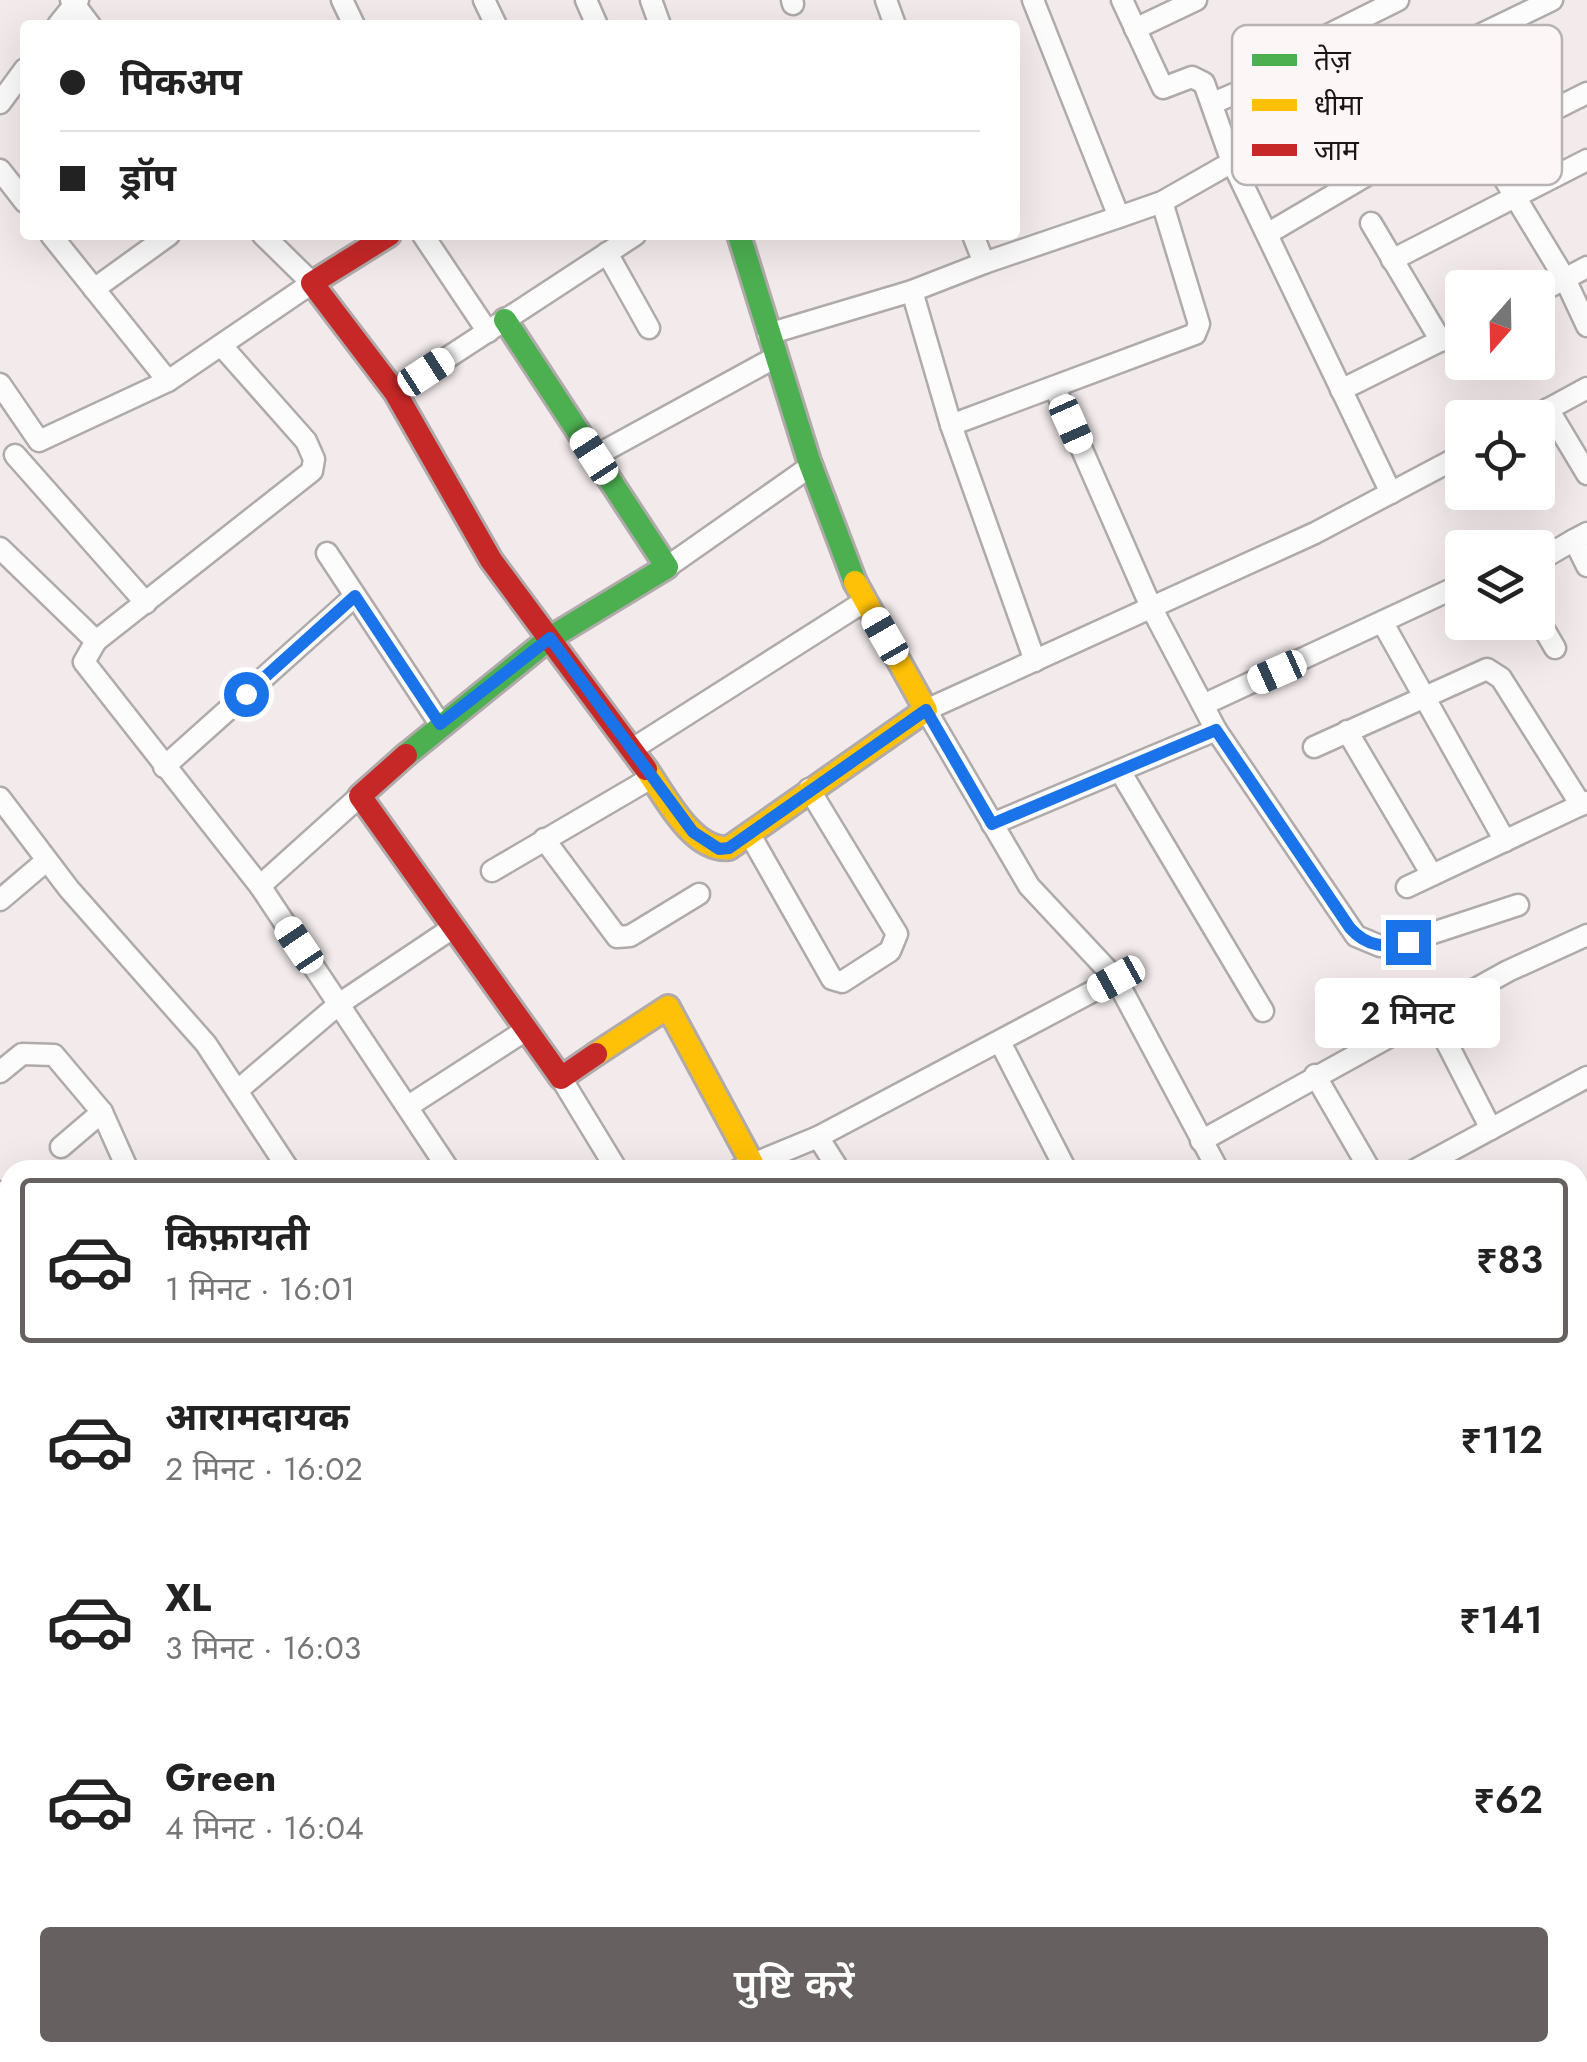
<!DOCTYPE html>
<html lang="hi">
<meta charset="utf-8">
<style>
:root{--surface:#fff;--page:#f2f2f2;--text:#222;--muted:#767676;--line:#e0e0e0;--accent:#676061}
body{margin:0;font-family:Jost,"Noto Sans Devanagari",sans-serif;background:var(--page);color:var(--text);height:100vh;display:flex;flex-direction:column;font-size:38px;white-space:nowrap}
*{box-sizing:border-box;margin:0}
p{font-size:32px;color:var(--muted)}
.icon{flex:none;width:55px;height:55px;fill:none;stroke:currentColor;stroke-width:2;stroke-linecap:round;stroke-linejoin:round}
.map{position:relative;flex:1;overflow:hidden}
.drawer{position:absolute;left:0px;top:1160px;width:1588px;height:902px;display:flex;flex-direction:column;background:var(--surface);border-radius:30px 30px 0 0;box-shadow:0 10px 40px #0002}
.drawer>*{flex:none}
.guide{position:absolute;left:20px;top:20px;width:1000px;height:220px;border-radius:10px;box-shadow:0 10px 40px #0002;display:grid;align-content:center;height:220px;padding:0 40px;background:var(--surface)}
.needle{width:65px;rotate:200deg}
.fabs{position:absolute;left:1445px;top:270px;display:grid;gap:20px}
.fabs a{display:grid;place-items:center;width:110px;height:110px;border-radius:10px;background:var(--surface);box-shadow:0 10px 40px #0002;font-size:50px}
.end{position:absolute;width:45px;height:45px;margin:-22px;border:12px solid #1a73e8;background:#fff;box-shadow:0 0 0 5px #fff}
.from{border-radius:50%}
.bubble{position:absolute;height:70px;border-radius:10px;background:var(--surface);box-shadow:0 10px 40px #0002;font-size:32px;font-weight:600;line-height:70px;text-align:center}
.car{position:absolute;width:30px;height:60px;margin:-30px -15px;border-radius:12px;box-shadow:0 0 8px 2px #0007;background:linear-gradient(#fff 24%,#345 0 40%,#fff 0 76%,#345 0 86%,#fff 0)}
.guide b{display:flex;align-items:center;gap:35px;height:95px;font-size:38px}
.guide b+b{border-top:2px solid var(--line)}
.guide i{width:25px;height:25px;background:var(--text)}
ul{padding:18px 0 0;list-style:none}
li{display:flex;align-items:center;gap:30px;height:165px;margin:0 20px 15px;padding:0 20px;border:5px solid transparent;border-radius:10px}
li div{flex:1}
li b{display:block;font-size:38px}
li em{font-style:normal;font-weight:600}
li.current{border-color:var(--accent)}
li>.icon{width:90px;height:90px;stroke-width:1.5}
.action{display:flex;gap:20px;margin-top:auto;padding:20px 40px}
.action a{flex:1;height:115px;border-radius:10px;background:var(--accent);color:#fff;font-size:40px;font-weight:600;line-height:115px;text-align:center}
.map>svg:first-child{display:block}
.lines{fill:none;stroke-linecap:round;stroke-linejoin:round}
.street-casing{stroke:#b0aaaa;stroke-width:25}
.fast-casing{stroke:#b0aaaa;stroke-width:28}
.slow-casing{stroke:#b0aaaa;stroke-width:28}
.jam-casing{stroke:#b0aaaa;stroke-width:28}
.street{stroke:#fdfcfc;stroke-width:20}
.fast{stroke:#4caf50;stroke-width:22}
.slow{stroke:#ffc107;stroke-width:22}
.jam{stroke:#c62828;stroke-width:22}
.route{stroke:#1a73e8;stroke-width:12}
.key{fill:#fdf6f7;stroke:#b9b2b4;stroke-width:2.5}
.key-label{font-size:28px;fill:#1b1516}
</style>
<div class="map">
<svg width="1587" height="2062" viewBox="0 0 1587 2062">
<rect width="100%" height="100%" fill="#f3eaeb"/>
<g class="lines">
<defs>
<g id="street">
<path d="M71 0 90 25"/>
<path d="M342 0 354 25"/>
<path d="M484 0 496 25"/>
<path d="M586 0 597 25"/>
<path d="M651 0 660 25"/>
<path d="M792 0 793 4"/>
<path d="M886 0 895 25"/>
<path d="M1122 0 1163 88 1192 77 1204 83 1232 162 1391 493"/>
<path d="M58 25 78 0"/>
<path d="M1135 29 1196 0"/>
<path d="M1430 56 1565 279 1587 326"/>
<path d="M0 103 25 69"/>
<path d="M1213 103 1246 89 1296 51 1398 0"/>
<path d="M1551 111 1587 93"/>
<path d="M0 170 25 202"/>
<path d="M1119 217 1162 202 1420 55 1461 44 1552 0"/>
<path d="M1371 223 1441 341"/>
<path d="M1267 234 1466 117"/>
<path d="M51 235 168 381 312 283 263 235"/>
<path d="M423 235 488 332"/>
<path d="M607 253 649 328"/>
<path d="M1392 260 1587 160"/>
<path d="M984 263 1119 217 1033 0"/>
<path d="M94 289 169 235"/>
<path d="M912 291 951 425 1035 661"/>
<path d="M1538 293 1587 267"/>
<path d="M768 334 912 291 984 263 973 235"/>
<path d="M0 384 39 441 168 381"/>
<path d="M1055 388 1151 607 1216 730 1356 936 1380 946H1393L1518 905"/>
<path d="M1341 390 1462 330"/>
<path d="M395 392 635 235"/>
<path d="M1548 409 1587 474"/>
<path d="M1532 418 1587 388"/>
<path d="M951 425 1195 334 1199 324 1162 202"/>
<path d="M15 455 146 603"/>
<path d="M595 456 776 357"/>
<path d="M1587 533 1574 540 1587 566"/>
<path d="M0 548 96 641 84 662 260 886 449 1170"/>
<path d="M327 553 440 724"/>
<path d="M1538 561 1574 540"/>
<path d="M667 567 811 466"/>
<path d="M1538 619 1555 648"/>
<path d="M1384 625 1505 841"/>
<path d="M96 641 312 471 314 459 306 441 221 345"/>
<path d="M1205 704 1450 590"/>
<path d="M1347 731 1432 875"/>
<path d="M1314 747 1487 669 1501 678 1581 805"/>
<path d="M634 748 865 601"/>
<path d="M164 767 355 596"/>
<path d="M1120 771 1263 1011"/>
<path d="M0 798 69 889 206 1044 289 1170"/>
<path d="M992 824 1216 730"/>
<path d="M749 833 832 979 842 982 890 951 897 934 809 789"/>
<path d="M544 839 617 937 630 936 699 894"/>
<path d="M492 871 651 778"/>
<path d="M260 886 360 796"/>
<path d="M1407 887 1587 802"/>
<path d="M0 900 46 861"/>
<path d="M1431 1012 1491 1129"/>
<path d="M1000 1042 1066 1170"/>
<path d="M0 1072 22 1054 54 1055 102 1112 128 1170"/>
<path d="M1315 1075 1370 1170"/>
<path d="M561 1078 617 1170"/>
<path d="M238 1090 339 1004 454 927"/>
<path d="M410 1105 526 1030"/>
<path d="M818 1137 839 1170"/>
<path d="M1201 1141 1508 971 1587 935"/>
<path d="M61 1147 102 1112"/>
<path d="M738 1170 818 1137 1116 979"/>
<path d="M1218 1170 1116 979 1029 886 926 710 1315 533 1462 455"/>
<path d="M1415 1170 1587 1077"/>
<path d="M0 1192 6 1205 0 1218"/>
<path d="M1578 1216 1587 1211"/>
<path d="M1578 1339 1587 1334"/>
<path d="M0 1350 10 1345"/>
<path d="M1578 1478 1587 1473"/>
<path d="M0 1494 10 1490"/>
<path d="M1578 1590 1587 1585"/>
<path d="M0 1626 10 1623"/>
<path d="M0 1707 4 1721"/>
<path d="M1578 1731 1587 1725"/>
<path d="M0 1770 10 1767"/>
<path d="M1578 1826 1587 1840"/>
<path d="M0 1872 8 1887"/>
<path d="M0 1996 10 1992"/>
<path d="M496 2052 499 2062"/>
<path d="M771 2052 775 2062"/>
<path d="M1117 2052 1123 2062"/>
<path d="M155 2062 181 2052"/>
<path d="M602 2062 621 2052"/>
<path d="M947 2062 964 2052"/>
<path d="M1158 2062 1193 2052"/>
<path d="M1557 2062 1570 2052"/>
</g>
<g id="fast">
<path d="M739 235 809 461 855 582"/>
<path d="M406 755 550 638 667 567 505 320"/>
</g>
<g id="slow">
<path d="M646 769C664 794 692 852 729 848L926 710 855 582"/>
<path d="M596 1054 668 1007 752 1163"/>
</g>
<g id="jam">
<path d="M389 235 312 283 395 392 491 560 646 769"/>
<path d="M406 755 360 796 561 1078 596 1054"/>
</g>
</defs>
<use href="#street" class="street-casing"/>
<use href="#fast" class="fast-casing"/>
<use href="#slow" class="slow-casing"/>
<use href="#jam" class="jam-casing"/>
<use href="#street" class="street"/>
<use href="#fast" class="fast"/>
<use href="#slow" class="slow"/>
<use href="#jam" class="jam"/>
</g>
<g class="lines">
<path class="route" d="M246 694 355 596 440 724 550 638 693 832 719 849 729 848 926 710 992 824 1216 730 1350 928C1367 947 1385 948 1408 942"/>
</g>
<rect x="1232" y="25" width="330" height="160" rx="15" class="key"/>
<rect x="1252" y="54" width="45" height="12" fill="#4caf50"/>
<rect x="1252" y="99" width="45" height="12" fill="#ffc107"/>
<rect x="1252" y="144" width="45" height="12" fill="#c62828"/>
<g class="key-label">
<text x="1314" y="70">तेज़</text>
<text x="1314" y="115">धीमा</text>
<text x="1314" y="160">जाम</text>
</g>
</svg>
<div class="fabs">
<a><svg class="needle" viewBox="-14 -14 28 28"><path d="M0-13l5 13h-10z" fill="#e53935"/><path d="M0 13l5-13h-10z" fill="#767676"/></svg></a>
<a><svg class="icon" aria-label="locate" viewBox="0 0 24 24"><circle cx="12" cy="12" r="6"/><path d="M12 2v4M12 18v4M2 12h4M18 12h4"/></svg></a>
<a><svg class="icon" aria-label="layers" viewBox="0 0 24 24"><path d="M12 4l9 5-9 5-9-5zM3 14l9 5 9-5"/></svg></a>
</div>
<i class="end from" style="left:246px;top:694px"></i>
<i class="end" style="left:1408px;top:942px"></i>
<div class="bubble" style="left:1315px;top:978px;width:185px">2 मिनट</div>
<i class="car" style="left:426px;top:372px;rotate:57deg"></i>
<i class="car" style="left:1071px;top:424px;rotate:156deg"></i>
<i class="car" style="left:594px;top:456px;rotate:327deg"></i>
<i class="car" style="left:885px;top:636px;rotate:330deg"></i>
<i class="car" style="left:1277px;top:672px;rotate:246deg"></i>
<i class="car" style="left:299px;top:945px;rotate:326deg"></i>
<i class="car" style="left:1116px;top:979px;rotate:241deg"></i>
<div class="guide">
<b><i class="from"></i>पिकअप</b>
<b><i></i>ड्रॉप</b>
</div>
<section class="drawer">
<ul>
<li class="current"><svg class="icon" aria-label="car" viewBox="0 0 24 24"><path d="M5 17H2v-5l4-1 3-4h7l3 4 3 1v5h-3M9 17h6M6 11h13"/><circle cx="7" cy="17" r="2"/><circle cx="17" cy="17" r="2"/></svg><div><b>किफ़ायती</b><p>1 मिनट · 16:01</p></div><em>₹83</em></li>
<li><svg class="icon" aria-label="car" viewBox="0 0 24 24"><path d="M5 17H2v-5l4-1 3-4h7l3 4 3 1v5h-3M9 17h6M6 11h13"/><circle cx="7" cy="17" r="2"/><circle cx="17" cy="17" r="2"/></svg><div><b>आरामदायक</b><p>2 मिनट · 16:02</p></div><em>₹112</em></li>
<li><svg class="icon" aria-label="car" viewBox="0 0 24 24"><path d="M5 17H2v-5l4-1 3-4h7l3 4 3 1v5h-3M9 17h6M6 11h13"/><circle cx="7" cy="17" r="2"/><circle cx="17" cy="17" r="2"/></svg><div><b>XL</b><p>3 मिनट · 16:03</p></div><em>₹141</em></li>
<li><svg class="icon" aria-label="car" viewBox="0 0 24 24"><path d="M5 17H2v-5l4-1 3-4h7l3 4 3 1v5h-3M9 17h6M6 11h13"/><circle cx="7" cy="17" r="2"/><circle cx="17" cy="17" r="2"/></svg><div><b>Green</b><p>4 मिनट · 16:04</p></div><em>₹62</em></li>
</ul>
<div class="action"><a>पुष्टि करें</a></div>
</section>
</div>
